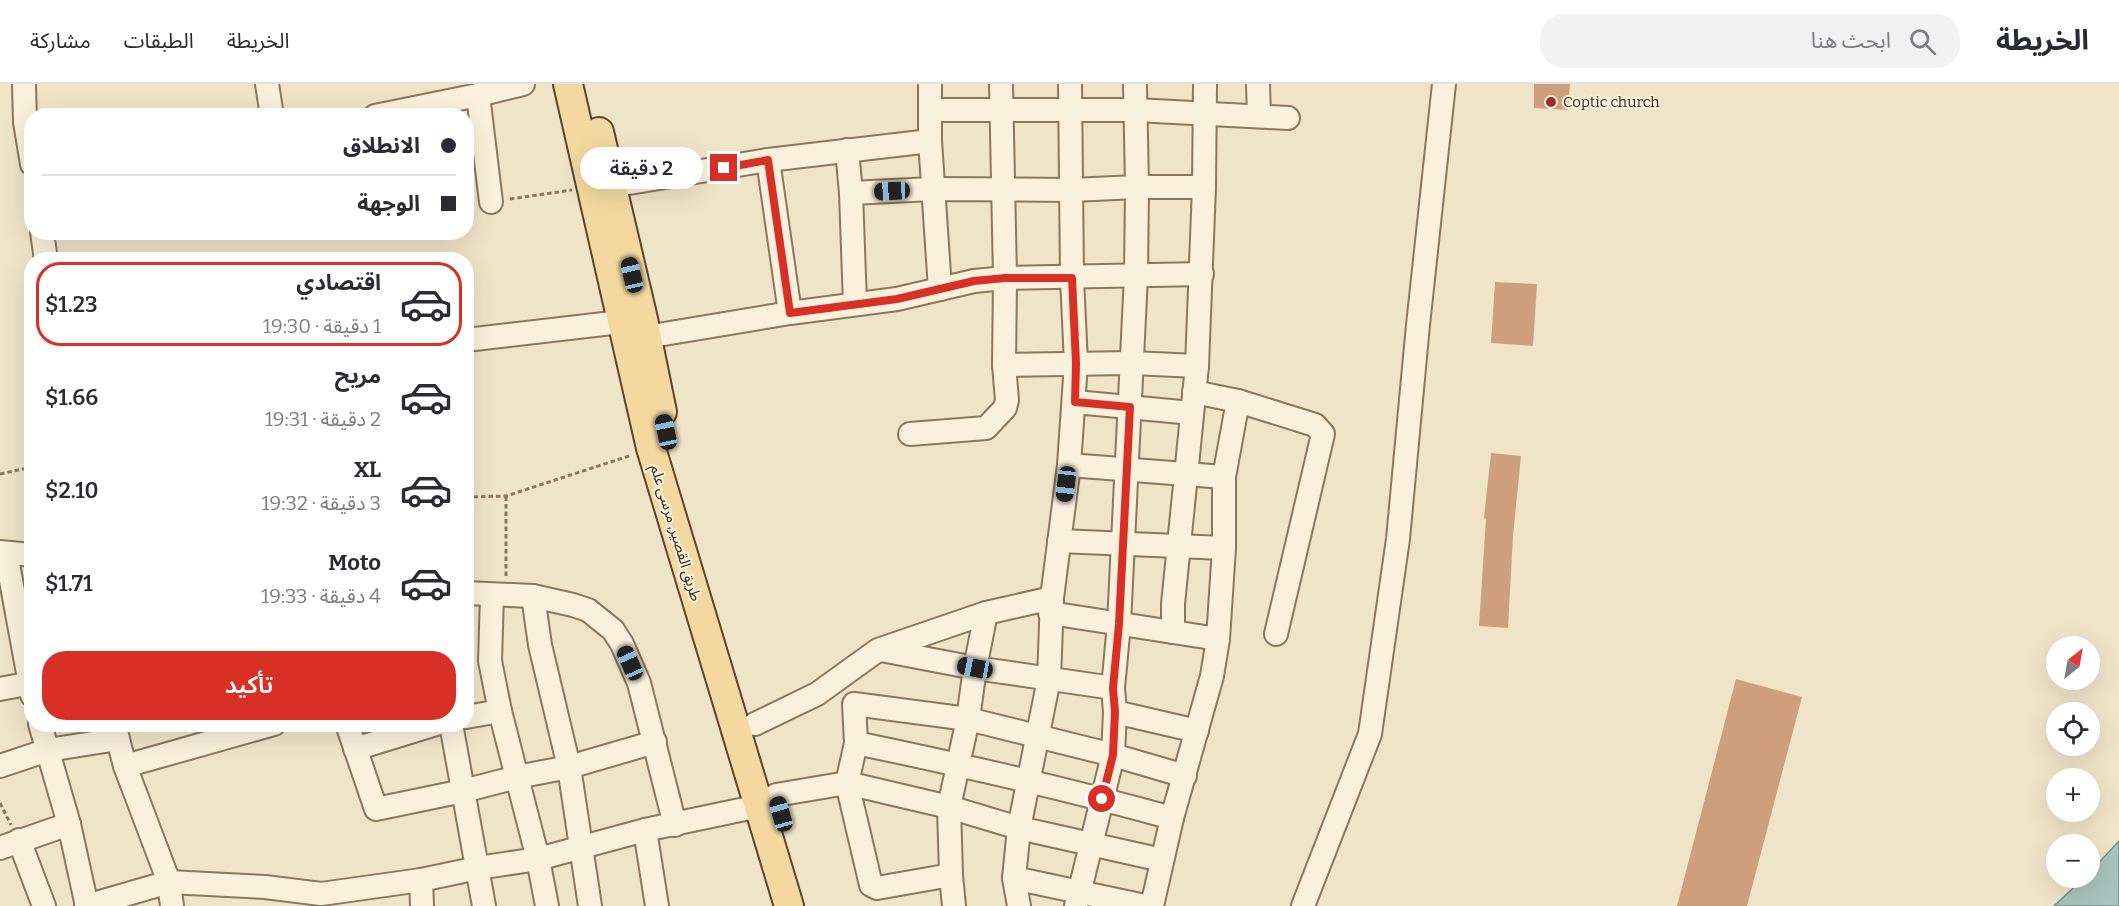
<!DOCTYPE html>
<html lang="ar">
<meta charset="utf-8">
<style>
:root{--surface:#fff;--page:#f2f2f3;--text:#2b2b33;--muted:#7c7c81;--line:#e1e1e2;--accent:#d93025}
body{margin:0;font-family:Bitter,"Noto Sans Arabic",serif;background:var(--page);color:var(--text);direction:rtl;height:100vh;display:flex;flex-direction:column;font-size:22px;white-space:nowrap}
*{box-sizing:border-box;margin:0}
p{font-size:20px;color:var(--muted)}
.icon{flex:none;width:33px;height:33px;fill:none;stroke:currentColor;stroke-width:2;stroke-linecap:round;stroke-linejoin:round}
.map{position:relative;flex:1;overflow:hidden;direction:ltr}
.side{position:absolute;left:24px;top:168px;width:450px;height:480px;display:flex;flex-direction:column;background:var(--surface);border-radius:24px;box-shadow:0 6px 24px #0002;direction:rtl}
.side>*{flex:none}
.hud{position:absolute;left:24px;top:24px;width:450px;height:132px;border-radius:24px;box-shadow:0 6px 24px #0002;direction:rtl;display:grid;align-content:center;height:132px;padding:0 18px;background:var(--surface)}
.needle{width:39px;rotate:31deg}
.controls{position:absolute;left:2046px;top:552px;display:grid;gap:12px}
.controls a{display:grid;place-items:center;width:54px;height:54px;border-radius:50%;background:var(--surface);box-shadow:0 6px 24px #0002;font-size:30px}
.end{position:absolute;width:27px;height:27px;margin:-14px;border:8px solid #d93025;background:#fff;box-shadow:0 0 0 3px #fff}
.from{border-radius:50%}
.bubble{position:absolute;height:42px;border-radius:21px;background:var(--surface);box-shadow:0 6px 24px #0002;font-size:20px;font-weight:600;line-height:42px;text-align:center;direction:rtl}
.car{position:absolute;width:18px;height:36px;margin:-18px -9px;border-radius:8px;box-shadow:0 0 4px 2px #0007;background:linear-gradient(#222 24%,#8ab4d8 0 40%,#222 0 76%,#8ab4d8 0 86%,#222 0)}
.hud b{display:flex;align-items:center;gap:21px;height:57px;font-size:22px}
.hud b+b{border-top:2px solid var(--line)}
.hud i{width:15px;height:15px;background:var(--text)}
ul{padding:10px 0 0;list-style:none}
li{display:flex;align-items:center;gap:18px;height:84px;margin:0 12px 9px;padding:0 6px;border:3px solid transparent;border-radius:24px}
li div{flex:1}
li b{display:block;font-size:22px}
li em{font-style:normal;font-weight:600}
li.on{border-color:var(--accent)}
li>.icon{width:54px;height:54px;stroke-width:1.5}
.action{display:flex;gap:12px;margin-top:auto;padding:12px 18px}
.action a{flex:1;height:69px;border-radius:24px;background:var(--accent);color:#fff;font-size:24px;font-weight:600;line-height:69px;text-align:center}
header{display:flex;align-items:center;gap:36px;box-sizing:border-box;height:84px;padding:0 30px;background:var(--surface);border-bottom:2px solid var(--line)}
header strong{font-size:28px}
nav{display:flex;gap:33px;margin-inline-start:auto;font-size:21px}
.search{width:420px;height:54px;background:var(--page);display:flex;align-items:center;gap:15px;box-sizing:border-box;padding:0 21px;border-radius:24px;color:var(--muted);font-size:22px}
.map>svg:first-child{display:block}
.water{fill:#a9c4bc;stroke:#6f938a;stroke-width:1.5}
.building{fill:#cf9f7d}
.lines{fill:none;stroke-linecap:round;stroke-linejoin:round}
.minor-casing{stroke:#8d765c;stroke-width:26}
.major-casing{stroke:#5b4430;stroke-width:32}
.path{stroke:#8d765c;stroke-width:3;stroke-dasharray:4.5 3;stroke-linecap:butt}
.minor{stroke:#faf1dc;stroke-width:22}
.major{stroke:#f3d9a0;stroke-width:28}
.route{stroke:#d93025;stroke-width:8}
.poi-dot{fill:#9e2a2b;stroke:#f7eed8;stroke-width:2}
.labels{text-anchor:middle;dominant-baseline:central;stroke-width:4.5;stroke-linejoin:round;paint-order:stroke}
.poi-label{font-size:15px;fill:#3d2e20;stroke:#f7eed8;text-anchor:start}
.street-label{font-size:15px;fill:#3d2e20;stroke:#f7eed8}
</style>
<header>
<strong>الخريطة</strong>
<div class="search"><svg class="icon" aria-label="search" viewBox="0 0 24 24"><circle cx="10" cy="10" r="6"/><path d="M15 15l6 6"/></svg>ابحث هنا</div>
<nav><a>الخريطة</a><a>الطبقات</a><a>مشاركة</a></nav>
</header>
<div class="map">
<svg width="2119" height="822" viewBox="0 0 2119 822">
<rect width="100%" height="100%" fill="#f0e4c8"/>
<path class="water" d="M2119 757V822H2054L2084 794H2090V788Z"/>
<g class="building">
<path d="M1534 0H1570L1568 26 1534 24Z"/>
<path d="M1495 198 1537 200 1533 262 1491 259Z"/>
<path d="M1491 369 1521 372 1513 452 1508 544 1479 542 1486 435 1484 434Z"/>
<path d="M1736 595 1802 613 1747 822H1677Z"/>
</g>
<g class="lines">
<defs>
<g id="minor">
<path d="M24 0 25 38 32 80"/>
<path d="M267 0 272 32"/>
<path d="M930 0V57L940 205"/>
<path d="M1258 0 1259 32"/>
<path d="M478 11 491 118"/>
<path d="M930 26H1136L1288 34"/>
<path d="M375 32 478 11 523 0"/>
<path d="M847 66 851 109"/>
<path d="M768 76 790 229"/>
<path d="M611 102 768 76 930 57"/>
<path d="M42 148 46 176"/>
<path d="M855 220 851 109 932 105 1072 106 1137 103H1204"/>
<path d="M646 253 790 229 897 215 974 197 1005 194 1202 190"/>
<path d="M466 256 638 236"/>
<path d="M1004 281 1132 279 1197 282"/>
<path d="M1194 308 1238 317 1315 341 1323 350 1276 550"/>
<path d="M1075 318 1192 329"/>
<path d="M910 350 986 344 1005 324 1007 316 1004 281 1005 194 1001 0"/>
<path d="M1069 381 1224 393"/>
<path d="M1059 457 1224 464"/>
<path d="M0 468 32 471"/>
<path d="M6 469 32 611"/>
<path d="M466 509 533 512 573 521 588 526 613 546 622 560 639 599 675 741"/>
<path d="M492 511 490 577 500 627 538 775 547 822"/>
<path d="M533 512 540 561 569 683 590 822"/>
<path d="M1052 514 1049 595 1019 744 1014 794 1145 822"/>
<path d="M1050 529 1218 555"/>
<path d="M1173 548V520L1197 282 1204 103 1205 0"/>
<path d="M881 566 975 584 1113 604"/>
<path d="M0 605 32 599"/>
<path d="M1115 628 1197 647"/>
<path d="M466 633 500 627"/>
<path d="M40 640 69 740 87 822"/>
<path d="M114 640 125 682 169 798 172 822"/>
<path d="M347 640 376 725 463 707 517 693 569 683 655 658"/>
<path d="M451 640 484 822"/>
<path d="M755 640 817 610 878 566 986 529 1052 514 1069 381 1076 279 1072 194 1070 0"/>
<path d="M856 659C962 681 1068 705 1172 734"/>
<path d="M355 665 436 640"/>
<path d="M0 682 48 666 118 655"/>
<path d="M125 682 274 640"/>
<path d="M776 711 847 699 949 723 1019 744 1162 776"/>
<path d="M645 746 657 822"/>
<path d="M19 756 44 822"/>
<path d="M0 764 69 740"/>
<path d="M951 791 877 804 871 801 847 699 856 659 854 620 968 635 1113 671 1185 692"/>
<path d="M1014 794 1019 822"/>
<path d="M421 796 422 822"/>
<path d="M86 822 169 798 265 803 321 810 421 796 478 784 538 775 645 746 759 722"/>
<path d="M954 822 951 791 949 723 968 635 975 584 986 529"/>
<path d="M1076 822 1113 671 1115 628 1113 604 1119 540 1136 192 1137 103 1135 0"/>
<path d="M1152 822 1172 734 1212 592 1218 555 1224 464V393L1238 317"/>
<path d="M1303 822 1370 650 1398 455 1418 241 1444 0"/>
</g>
<g id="major">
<path d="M568 0 651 364 789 822"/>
<path d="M599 48 643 235 662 328"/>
</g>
</defs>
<use href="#minor" class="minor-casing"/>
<use href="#major" class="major-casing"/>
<g class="path">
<path d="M510 115 572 106"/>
<path d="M0 390 32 383"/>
<path d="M466 413 506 412 632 371"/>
<path d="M506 492V412"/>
<path d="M0 719 11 741"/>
</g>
<use href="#minor" class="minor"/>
<use href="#major" class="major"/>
</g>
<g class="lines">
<path class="route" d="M724 84 768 76 790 229 897 215 974 197 1005 194H1072L1076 279 1075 318 1130 323 1119 540 1113 604 1115 628 1113 671 1102 715"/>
</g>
<circle class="poi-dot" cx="1551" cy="18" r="6"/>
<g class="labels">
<g class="poi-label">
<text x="1563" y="18">Coptic church</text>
</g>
<g class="street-label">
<text transform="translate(676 449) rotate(73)">طريق القصير, مرسى علم</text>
</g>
</g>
</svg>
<div class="controls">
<a><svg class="needle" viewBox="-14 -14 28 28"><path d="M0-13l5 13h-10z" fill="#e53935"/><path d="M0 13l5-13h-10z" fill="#7c7c81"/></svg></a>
<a><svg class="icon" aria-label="locate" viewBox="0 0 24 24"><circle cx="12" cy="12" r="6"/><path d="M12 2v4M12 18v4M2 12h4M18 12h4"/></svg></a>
<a>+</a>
<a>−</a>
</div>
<i class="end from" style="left:1102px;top:715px"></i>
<i class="end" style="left:724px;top:84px"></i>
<div class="bubble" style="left:580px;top:63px;width:123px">2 دقيقة</div>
<i class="car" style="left:892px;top:107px;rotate:267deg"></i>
<i class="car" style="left:632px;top:191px;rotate:347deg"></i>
<i class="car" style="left:666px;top:348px;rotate:348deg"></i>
<i class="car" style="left:1066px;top:400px;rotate:187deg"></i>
<i class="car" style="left:630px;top:579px;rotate:336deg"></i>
<i class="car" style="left:975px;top:584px;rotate:281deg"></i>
<i class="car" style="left:781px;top:730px;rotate:344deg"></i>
<div class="hud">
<b><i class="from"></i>الانطلاق</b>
<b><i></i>الوجهة</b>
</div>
<section class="side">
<ul>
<li class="on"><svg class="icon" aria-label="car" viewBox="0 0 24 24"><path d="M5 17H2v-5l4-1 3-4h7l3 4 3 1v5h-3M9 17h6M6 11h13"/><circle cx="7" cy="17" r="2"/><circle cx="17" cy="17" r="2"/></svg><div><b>اقتصادي</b><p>1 دقيقة · 19:30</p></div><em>$1.23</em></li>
<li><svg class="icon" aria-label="car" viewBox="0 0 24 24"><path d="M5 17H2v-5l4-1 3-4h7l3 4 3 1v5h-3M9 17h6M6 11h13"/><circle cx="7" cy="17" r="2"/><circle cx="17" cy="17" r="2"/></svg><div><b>مريح</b><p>2 دقيقة · 19:31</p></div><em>$1.66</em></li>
<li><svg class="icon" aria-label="car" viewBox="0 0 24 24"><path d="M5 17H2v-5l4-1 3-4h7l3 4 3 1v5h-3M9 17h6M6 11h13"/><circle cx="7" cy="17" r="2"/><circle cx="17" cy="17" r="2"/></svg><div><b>XL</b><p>3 دقيقة · 19:32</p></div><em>$2.10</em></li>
<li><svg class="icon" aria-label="car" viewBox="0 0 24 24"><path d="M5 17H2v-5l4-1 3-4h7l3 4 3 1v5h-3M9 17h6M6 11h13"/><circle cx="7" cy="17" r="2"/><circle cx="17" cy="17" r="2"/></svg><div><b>Moto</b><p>4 دقيقة · 19:33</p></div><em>$1.71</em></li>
</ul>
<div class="action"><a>تأكيد</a></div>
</section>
</div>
